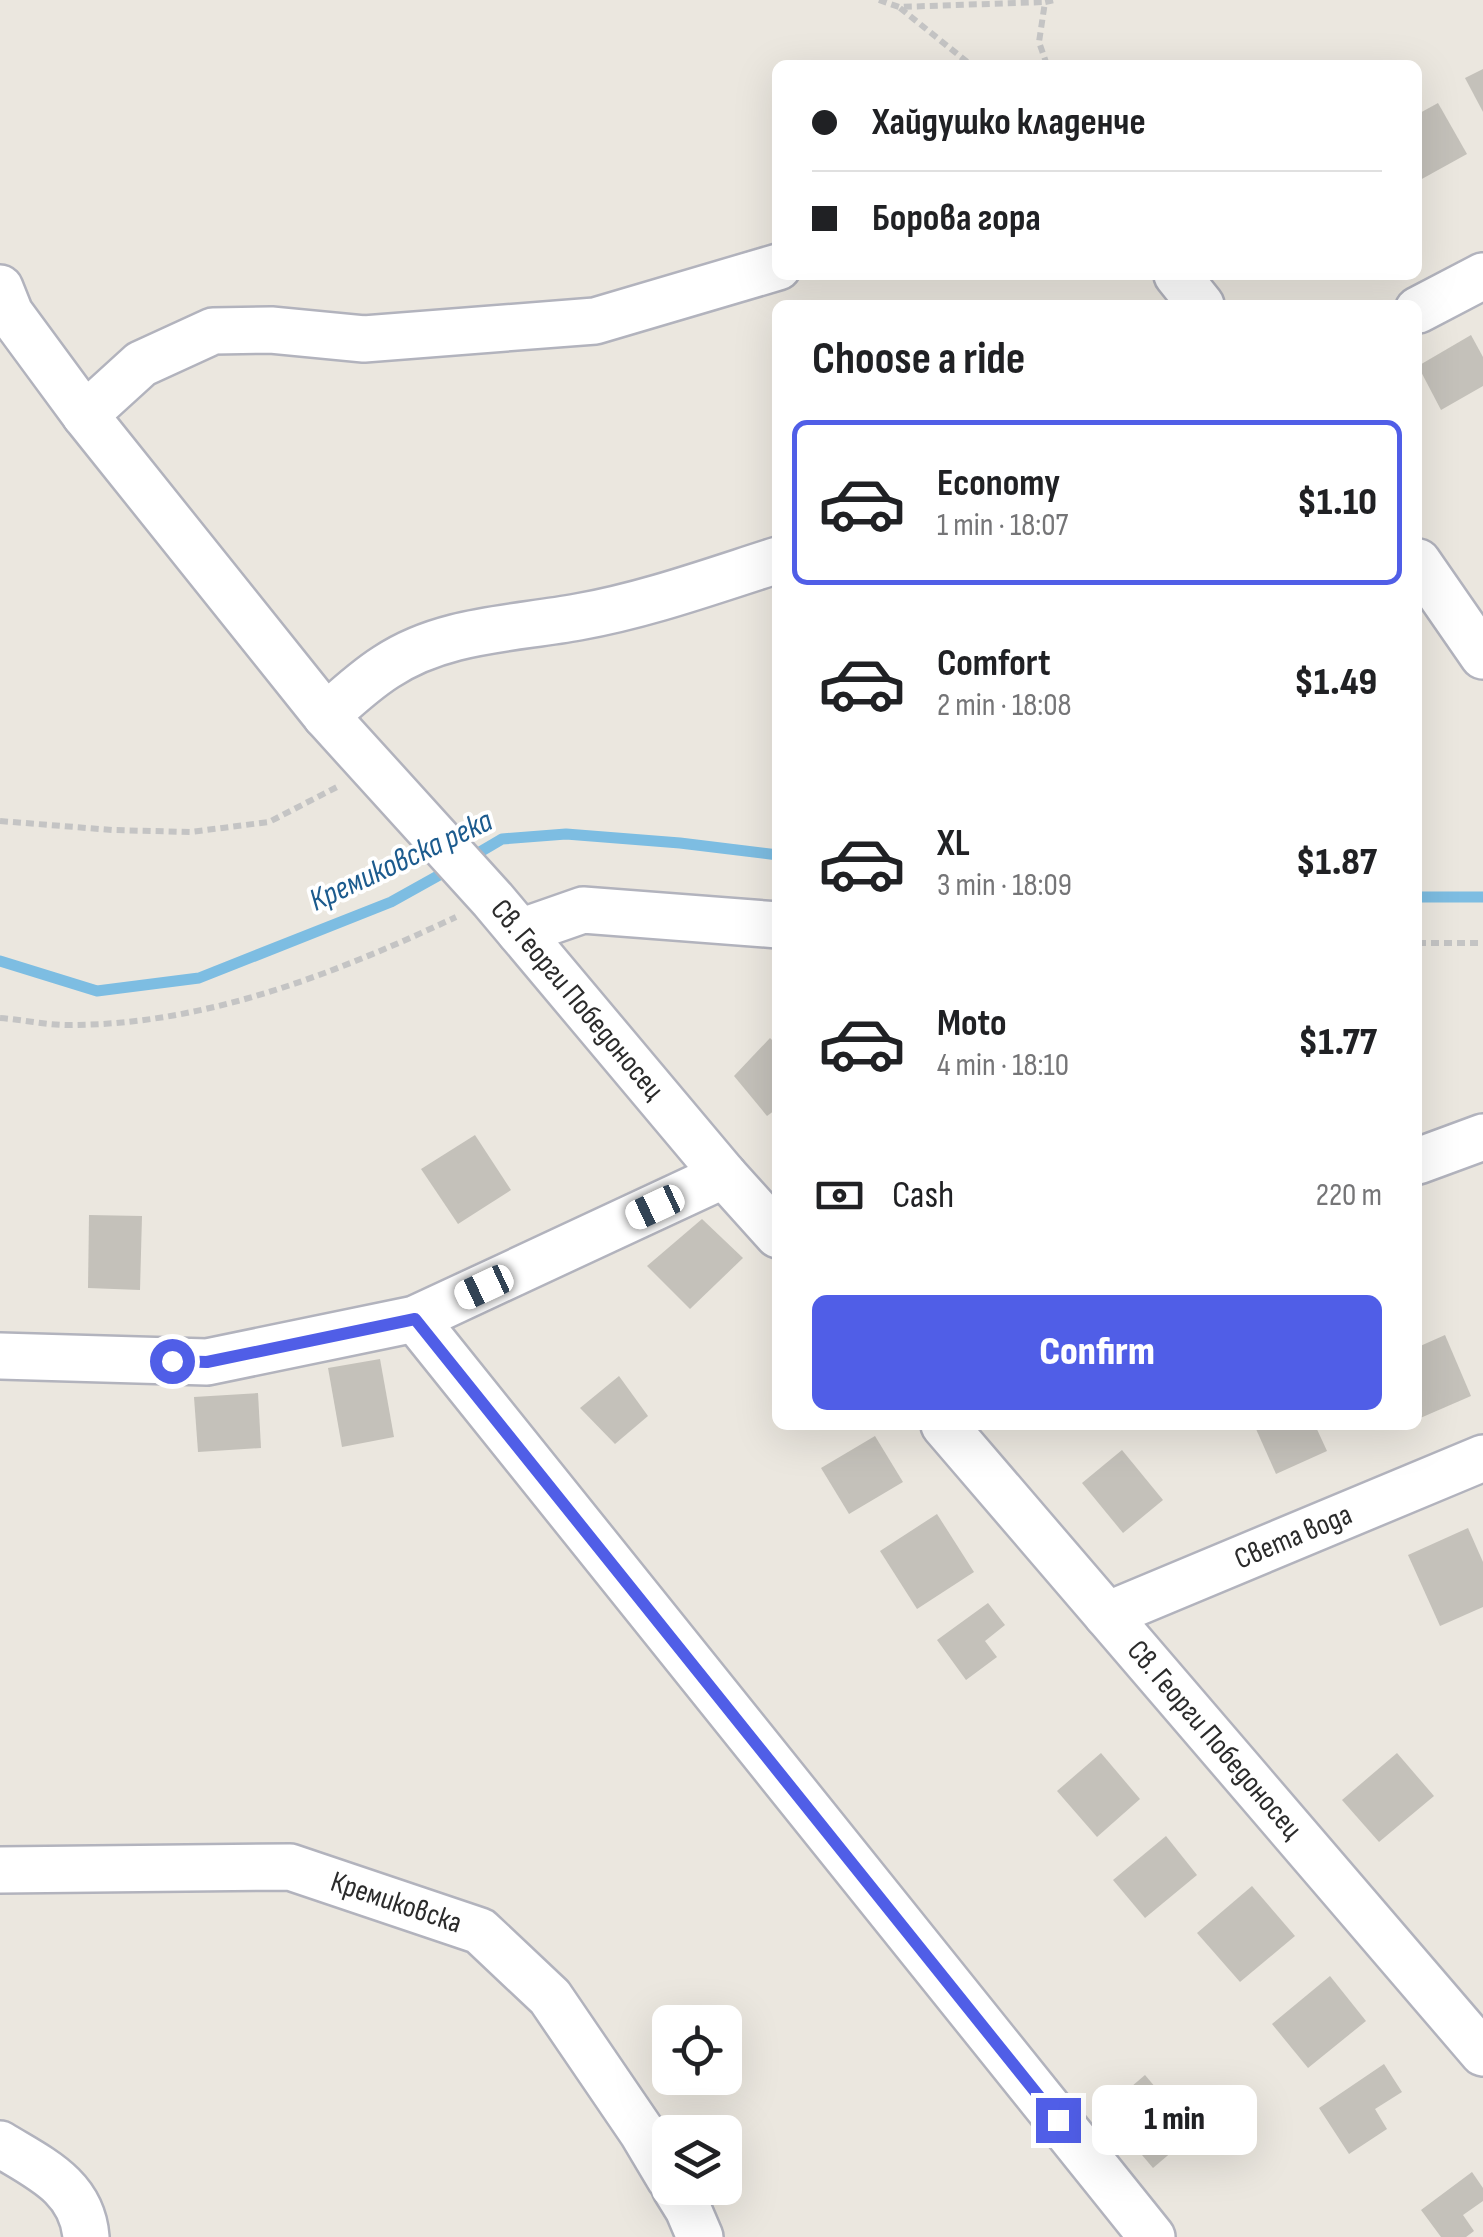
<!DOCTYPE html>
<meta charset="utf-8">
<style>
:root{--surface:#fff;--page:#f6f6f6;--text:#202124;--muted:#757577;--line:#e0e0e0;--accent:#505ee7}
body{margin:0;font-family:"Sofia Sans Condensed",sans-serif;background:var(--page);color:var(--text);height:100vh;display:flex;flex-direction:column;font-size:38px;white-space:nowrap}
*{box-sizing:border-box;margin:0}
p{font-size:32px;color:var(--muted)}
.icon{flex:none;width:55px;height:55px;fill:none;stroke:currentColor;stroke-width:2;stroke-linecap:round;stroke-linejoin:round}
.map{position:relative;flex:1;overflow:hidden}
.details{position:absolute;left:772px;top:300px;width:650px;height:1130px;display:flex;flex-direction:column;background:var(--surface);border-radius:15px;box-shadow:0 10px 40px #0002}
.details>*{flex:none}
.hud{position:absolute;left:772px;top:60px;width:650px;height:220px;border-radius:15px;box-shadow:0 10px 40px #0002;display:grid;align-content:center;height:220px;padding:0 40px;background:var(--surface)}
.buttons{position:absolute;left:652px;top:2005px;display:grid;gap:20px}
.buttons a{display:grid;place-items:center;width:90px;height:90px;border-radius:15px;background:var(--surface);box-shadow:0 10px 40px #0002;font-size:50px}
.end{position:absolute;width:45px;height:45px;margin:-22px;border:12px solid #505ee7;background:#fff;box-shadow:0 0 0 5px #fff}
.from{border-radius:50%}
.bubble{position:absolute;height:70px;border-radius:15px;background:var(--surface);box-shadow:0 10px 40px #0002;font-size:32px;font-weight:800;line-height:70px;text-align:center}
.car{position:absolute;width:30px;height:60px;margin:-30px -15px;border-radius:12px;box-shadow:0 0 8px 2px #0007;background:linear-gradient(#fff 24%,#345 0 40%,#fff 0 76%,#345 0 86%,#fff 0)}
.hud b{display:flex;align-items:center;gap:35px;height:95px;font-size:38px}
.hud b+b{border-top:2px solid var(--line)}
.hud i{width:25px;height:25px;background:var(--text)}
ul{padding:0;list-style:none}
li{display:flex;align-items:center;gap:30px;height:165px;margin:0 20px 15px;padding:0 20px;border:5px solid transparent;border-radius:15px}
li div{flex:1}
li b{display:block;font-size:38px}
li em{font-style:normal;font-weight:800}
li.selected{border-color:var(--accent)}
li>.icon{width:90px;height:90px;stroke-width:1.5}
h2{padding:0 40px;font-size:45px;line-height:120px}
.pay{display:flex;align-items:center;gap:25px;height:110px;padding:0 40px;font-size:38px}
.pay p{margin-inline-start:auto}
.button{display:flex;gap:20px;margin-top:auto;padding:20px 40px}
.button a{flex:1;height:115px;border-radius:15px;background:var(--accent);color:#fff;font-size:40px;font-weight:800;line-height:115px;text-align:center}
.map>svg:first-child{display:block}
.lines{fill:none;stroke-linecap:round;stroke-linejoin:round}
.stream{stroke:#7dbde2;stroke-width:11}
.building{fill:#c4c1ba}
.minor-casing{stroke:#b2b3bd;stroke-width:50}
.path{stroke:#c4c4c4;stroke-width:6;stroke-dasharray:8 5;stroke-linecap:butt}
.minor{stroke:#fff;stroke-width:45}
.route{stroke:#505ee7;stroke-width:12}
.labels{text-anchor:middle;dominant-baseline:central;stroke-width:8;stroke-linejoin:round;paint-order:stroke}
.street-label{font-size:30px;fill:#2b2b2b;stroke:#fff}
.water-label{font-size:32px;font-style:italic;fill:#1c5b8e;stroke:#fff}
</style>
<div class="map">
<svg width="1483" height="2237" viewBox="0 0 1483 2237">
<rect width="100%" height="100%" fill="#ebe7df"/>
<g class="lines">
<g class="stream">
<path d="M468 859 502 839 566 834 680 843 778 855"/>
<path d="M1418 897H1483"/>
<path d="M0 961 97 991 199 978 391 902 452 868"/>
</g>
</g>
<g class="building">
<path d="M1483 69V112L1465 78Z"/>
<path d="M1438 103 1467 154 1420 180 1418 176V114Z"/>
<path d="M1471 335 1483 357V386L1441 410 1418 366Z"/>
<path d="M770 1038 778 1046V1108L767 1116 734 1076Z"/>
<path d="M475 1135 511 1190 458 1224 421 1169Z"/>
<path d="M89 1215 142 1216 140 1290 88 1288Z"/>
<path d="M702 1219 743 1258 690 1309 647 1266Z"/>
<path d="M1445 1335 1471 1396 1418 1419V1347Z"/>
<path d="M380 1359 394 1437 342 1447 328 1368Z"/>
<path d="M619 1376 648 1416 615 1444 580 1408Z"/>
<path d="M258 1393 261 1448 198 1452 194 1397Z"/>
<path d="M1265 1425H1315L1327 1451 1276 1474 1256 1429Z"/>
<path d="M875 1436 903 1482 849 1514 821 1468Z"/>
<path d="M1122 1450 1163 1500 1123 1533 1082 1483Z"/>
<path d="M937 1514 974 1572 917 1609 880 1551Z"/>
<path d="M1468 1528 1483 1562V1607L1440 1626 1408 1555Z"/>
<path d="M988 1603 1005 1625 985 1641 997 1657 966 1680 937 1640Z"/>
<path d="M1101 1753 1140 1799 1097 1837 1057 1791Z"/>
<path d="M1397 1753 1434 1796 1379 1842 1342 1800Z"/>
<path d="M1166 1836 1197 1875 1145 1918 1113 1880Z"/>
<path d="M1252 1886 1295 1936 1240 1982 1197 1933Z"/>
<path d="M1330 1976 1366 2021 1308 2068 1272 2024Z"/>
<path d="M1384 2064 1402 2092 1375 2109 1387 2129 1349 2154 1319 2108Z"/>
<path d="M1145 2075 1194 2133 1153 2168 1104 2110Z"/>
<path d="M1472 2172 1483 2188V2201L1463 2215 1474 2231 1466 2237H1441L1421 2210Z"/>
</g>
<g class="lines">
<defs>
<g id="minor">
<path d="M1177 275 1201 305"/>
<path id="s1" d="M0 288 10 313 85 415 326 716 493 900 724 1175 778 1235"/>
<path d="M1418 310 1483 276"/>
<path d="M85 415 141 364 213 331 271 330 364 339 595 321 778 267"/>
<path d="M1418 562 1483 656"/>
<path d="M326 716C345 699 364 681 386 667 443 629 513 629 578 617 646 605 712 581 778 560"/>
<path d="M520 932 583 910 778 925"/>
<path d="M1418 1161 1483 1137"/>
<path d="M415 1319 1152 2237"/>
<path d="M0 1356 207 1362 415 1319 724 1175"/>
<path id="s2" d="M944 1425 1483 2053"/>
<path id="s3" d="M1107 1615 1483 1458"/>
<path id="s4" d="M0 1870 290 1867 480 1931 550 1997 642 2132 670 2179"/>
<path d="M0 2144C39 2168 82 2186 86 2237"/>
<path d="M675 2188 688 2209 700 2237"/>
</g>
</defs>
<use href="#minor" class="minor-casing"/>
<g class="path">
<path d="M879 0 899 7 1045 2"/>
<path d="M900 8 971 65"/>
<path d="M1047 65 1039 42 1045 2 1054 0"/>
<path d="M0 821 112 830 190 832 269 822 337 787"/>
<path d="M1418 943H1483"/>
<path d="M0 1018C25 1020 51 1026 76 1025 210 1023 336 973 456 917"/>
</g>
<use href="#minor" class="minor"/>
</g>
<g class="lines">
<path class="route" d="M172 1361 207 1362 415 1319 1058 2120"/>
</g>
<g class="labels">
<g class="street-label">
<text stroke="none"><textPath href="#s1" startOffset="918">Св. Георги Победоносец</textPath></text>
<text stroke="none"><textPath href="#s3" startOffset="202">Света вода</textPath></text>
<text stroke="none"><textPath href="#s2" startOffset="415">Св. Георги Победоносец</textPath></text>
<text stroke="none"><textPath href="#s4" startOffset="402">Кремиковска</textPath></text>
</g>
<g class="water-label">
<text transform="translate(401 861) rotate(-25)">Кремиковска река</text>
</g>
</g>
</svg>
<div class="buttons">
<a><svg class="icon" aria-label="locate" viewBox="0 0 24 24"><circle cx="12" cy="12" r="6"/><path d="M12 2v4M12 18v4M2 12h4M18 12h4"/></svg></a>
<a><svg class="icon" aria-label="layers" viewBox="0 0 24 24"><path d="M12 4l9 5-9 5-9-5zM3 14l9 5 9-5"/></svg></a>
</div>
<i class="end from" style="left:172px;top:1361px"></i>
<i class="end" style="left:1058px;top:2120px"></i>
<div class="bubble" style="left:1092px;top:2085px;width:165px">1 min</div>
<i class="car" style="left:655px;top:1207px;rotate:245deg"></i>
<i class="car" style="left:484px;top:1287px;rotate:245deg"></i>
<div class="hud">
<b><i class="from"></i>Хайдушко кладенче</b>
<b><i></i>Борова гора</b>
</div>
<section class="details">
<h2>Choose a ride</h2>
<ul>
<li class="selected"><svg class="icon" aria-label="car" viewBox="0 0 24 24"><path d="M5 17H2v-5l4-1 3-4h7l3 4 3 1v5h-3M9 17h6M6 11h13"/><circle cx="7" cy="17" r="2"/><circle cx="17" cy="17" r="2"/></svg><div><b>Economy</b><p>1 min · 18:07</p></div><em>$1.10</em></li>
<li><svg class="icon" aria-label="car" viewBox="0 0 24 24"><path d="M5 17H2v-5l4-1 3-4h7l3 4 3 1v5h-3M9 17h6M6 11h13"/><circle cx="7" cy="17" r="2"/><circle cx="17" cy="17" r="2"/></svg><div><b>Comfort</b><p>2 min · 18:08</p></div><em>$1.49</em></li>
<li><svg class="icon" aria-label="car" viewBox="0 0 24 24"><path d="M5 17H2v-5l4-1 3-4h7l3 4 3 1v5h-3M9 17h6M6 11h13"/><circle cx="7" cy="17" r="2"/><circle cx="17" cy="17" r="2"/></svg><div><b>XL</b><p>3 min · 18:09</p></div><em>$1.87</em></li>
<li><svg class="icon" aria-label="car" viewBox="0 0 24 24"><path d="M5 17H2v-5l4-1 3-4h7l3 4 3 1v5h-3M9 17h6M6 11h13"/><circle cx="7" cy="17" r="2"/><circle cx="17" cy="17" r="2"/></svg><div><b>Moto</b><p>4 min · 18:10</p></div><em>$1.77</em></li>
</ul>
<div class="pay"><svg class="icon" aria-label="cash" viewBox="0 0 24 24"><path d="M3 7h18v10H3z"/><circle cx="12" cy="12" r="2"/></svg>Cash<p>220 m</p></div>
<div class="button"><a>Confirm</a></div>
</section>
</div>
